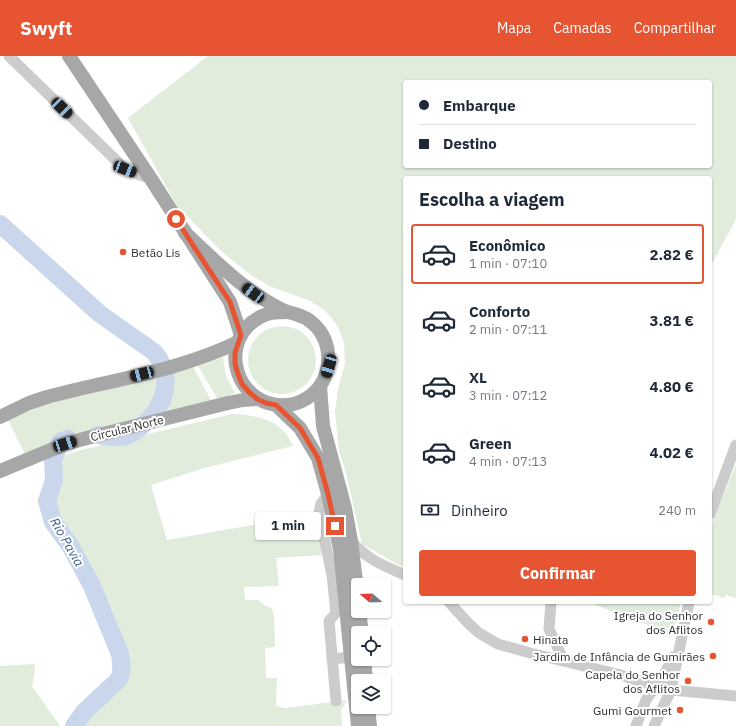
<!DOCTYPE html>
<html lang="pt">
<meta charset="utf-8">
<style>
:root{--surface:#fff;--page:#f2f2f3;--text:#1f2937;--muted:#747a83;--line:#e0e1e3;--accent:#e65432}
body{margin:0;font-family:"IBM Plex Sans",sans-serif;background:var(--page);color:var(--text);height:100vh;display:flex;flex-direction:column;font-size:15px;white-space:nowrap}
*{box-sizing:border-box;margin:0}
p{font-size:13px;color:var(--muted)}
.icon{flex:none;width:22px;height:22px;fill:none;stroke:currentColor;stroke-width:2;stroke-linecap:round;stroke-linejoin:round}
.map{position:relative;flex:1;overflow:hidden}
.panel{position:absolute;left:403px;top:120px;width:309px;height:428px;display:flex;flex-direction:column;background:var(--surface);border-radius:4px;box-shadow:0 1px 3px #0004}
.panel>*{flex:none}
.hud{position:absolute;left:403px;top:24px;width:309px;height:88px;border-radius:4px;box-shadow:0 1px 3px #0004;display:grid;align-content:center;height:88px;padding:0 16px;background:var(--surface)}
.needle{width:26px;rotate:289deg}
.tools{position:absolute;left:351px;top:522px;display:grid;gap:8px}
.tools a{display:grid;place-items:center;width:40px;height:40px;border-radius:4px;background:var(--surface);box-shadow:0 1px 3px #0004;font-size:20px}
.end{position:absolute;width:18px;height:18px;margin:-9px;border:5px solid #e65432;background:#fff;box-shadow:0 0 0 2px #fff}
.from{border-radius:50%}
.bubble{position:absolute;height:28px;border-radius:4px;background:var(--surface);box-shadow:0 1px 3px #0004;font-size:13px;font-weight:800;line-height:28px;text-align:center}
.car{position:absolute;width:12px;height:24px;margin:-12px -6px;border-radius:5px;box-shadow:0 0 3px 1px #0007;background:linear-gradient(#222 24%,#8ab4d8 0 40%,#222 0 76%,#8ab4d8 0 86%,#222 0)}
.hud b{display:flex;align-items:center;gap:14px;height:38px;font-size:15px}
.hud b+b{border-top:1px solid var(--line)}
.hud i{width:10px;height:10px;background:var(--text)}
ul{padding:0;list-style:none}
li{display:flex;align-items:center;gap:12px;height:60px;margin:0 8px 6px;padding:0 8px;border:2px solid transparent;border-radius:4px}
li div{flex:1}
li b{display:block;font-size:15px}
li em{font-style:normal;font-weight:800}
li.current{border-color:var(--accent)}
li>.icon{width:36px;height:36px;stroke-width:1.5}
h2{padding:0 16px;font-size:18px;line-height:48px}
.pay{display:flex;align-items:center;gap:10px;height:44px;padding:0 16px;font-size:15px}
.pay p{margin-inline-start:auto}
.cta{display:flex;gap:8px;margin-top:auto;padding:8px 16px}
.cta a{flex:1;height:46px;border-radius:4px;background:var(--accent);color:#fff;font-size:16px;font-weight:800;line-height:46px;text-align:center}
header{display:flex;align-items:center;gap:24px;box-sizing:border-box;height:56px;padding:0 20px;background:var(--accent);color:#fff}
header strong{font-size:19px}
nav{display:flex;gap:22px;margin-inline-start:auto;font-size:14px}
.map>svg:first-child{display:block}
.green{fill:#e1ecdd;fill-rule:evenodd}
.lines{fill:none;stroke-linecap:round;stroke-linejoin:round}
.river{stroke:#c9d6ec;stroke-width:18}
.minor{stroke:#ccc;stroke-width:11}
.major{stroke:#a7a7a7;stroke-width:14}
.route{stroke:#e65432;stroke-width:5}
.poi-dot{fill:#e65432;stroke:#fff;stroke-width:1.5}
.labels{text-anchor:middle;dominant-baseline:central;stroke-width:4;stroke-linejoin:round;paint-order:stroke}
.poi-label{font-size:12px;fill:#2f2f2f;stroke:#fff;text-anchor:end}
.street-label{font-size:12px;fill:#2f2f2f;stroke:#fff}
.water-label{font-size:13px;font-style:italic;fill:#3c5a92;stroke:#fff}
</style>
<header>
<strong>Swyft</strong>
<nav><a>Mapa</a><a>Camadas</a><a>Compartilhar</a></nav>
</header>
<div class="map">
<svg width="736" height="670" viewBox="0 0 736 670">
<rect width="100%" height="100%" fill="#fff"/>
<g class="green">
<path d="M208 0H736V163L710 211V122H405V511L399 509 362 488 346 417 339 395 336 367 335 356 338 333 345 307 344 287 338 271 331 261 323 253 308 244 271 231 251 219 221 195 177 150 128 62ZM405 26H710V110H405Z"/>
<circle cx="282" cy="304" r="34"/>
<path d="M223 301 226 320 235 337 218 344 198 310Z"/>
<path d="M193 311 212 346 25 398 8 364 54 345Z"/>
<path d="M232 358C258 359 282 364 293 390L201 413 151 429 167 484 316 458 324 499 276 502 279 530 244 531 245 544H258L266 550 272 552 274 560 275 591 265 592 266 622H277L276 650 286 652 347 644 341 654 342 670H70L118 629C125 620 124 610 123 599L96 530 74 490 55 462 50 445 57 425 56 402 81 394Z"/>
<path d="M736 409V542L726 539 724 542 710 538V477L713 464Z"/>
<path d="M589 546H681L673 578 625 561Z"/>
<path d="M34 608 35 615 32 630 60 670H0V610Z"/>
</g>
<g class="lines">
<g class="river">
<path d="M0 168 100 258 154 296C175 320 165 350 143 369 137 374 130 380 122 381 114 382 105 380 97 379"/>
<path d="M68 383 60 386 53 404 54 424 47 445 53 466 71 491 92 530 120 598C121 606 123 615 119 623L83 657 74 670"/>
</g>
<g class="minor">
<path d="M9 0 125 113 151 123"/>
<path d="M328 438 321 448 319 457 332 519 336 557 329 565 336 645"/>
<path d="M710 458 736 389"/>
<path d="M351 485C368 504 382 509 405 519"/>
<path d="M449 546 468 567 479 577 498 588 530 597 617 618 656 630 661 629 667 632 668 640"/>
<path d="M551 546 549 573 564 605"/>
<path d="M332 603 351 601"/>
<path d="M671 634 736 640"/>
<path d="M636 670 646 644 666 615 673 601"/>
<path d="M654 670 671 634 689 546"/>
</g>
<g class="major">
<path d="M69 0 151 123 230 246 241 279"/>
<path d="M185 177C207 197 227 218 251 235 260 241 279 253 288 256 296 258 304 260 310 265 330 280 333 307 322 327 315 339 301 348 287 349 236 353 215 285 260 261 269 256 278 256 287 256"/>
<path d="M320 330 323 370 345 452 351 485 358 541"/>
<path d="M276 349 300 372 318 402 328 438 340 493 358 670"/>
<path d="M0 361 29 347 47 341C110 324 179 315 238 286"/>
<path d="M0 415 65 388 87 382 228 347 243 344 257 343"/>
<path d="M359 555 362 577"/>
<path d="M364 603 366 625"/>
<path d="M368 651 370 670"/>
</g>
</g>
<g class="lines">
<path class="route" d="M176 163 230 246 241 279 235 297V308L238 318 242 328 249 336 257 343 266 347 276 349 300 372 318 402 328 438 335 470"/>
</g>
<g class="poi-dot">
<circle cx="123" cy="196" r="4"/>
<circle cx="711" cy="566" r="4"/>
<circle cx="525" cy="583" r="4"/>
<circle cx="713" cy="600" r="4"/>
<circle cx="688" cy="625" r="4"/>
<circle cx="680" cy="654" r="4"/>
</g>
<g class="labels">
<g class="poi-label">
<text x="131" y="196" text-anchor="start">Betão Lis</text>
<text x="703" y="559">Igreja do Senhor<tspan x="703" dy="14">dos Aflitos</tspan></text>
<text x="533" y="583" text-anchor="start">Hinata</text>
<text x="705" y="600">Jardim de Infância de Gumirães</text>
<text x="680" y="618">Capela do Senhor<tspan x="680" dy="14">dos Aflitos</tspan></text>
<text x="672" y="654">Gumi Gourmet</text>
</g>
<g class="street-label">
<text transform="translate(127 372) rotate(-14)">Circular Norte</text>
</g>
<g class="water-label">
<text transform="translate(67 486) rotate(60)">Rio Pavia</text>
</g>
</g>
</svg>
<div class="tools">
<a><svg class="needle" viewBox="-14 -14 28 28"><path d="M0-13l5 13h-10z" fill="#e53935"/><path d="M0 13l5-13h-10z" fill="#747a83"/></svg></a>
<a><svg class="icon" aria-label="locate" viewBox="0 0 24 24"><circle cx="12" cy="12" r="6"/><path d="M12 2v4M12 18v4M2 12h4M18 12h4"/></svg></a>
<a><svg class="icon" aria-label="layers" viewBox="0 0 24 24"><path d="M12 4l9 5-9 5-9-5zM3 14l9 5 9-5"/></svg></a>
</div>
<i class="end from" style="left:176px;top:163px"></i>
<i class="end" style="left:335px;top:470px"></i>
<div class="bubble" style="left:255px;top:456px;width:66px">1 min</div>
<i class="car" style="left:62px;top:52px;rotate:134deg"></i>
<i class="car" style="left:125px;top:113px;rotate:111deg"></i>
<i class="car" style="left:253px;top:237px;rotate:307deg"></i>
<i class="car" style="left:329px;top:310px;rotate:197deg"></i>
<i class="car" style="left:142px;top:318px;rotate:255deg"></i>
<i class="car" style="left:65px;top:388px;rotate:73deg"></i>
<div class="hud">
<b><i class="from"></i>Embarque</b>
<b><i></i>Destino</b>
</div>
<section class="panel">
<h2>Escolha a viagem</h2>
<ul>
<li class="current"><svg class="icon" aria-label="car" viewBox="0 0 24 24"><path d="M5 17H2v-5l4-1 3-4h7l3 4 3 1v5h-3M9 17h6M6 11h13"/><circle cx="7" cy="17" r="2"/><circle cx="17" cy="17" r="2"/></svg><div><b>Econômico</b><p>1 min · 07:10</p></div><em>2.82 €</em></li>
<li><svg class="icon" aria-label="car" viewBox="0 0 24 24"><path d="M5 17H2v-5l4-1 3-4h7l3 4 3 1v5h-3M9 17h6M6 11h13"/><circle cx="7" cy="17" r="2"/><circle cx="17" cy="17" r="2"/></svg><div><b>Conforto</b><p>2 min · 07:11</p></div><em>3.81 €</em></li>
<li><svg class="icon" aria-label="car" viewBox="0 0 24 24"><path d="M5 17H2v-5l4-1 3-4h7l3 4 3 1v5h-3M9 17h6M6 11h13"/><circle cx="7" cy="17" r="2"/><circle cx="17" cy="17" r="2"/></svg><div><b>XL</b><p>3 min · 07:12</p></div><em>4.80 €</em></li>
<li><svg class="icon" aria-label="car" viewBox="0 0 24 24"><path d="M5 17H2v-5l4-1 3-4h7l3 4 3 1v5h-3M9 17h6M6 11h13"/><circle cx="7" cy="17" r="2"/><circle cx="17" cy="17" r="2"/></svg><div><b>Green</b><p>4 min · 07:13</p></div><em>4.02 €</em></li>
</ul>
<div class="pay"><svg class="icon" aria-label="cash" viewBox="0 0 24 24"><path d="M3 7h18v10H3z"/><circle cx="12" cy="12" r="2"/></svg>Dinheiro<p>240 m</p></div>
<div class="cta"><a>Confirmar</a></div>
</section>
</div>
